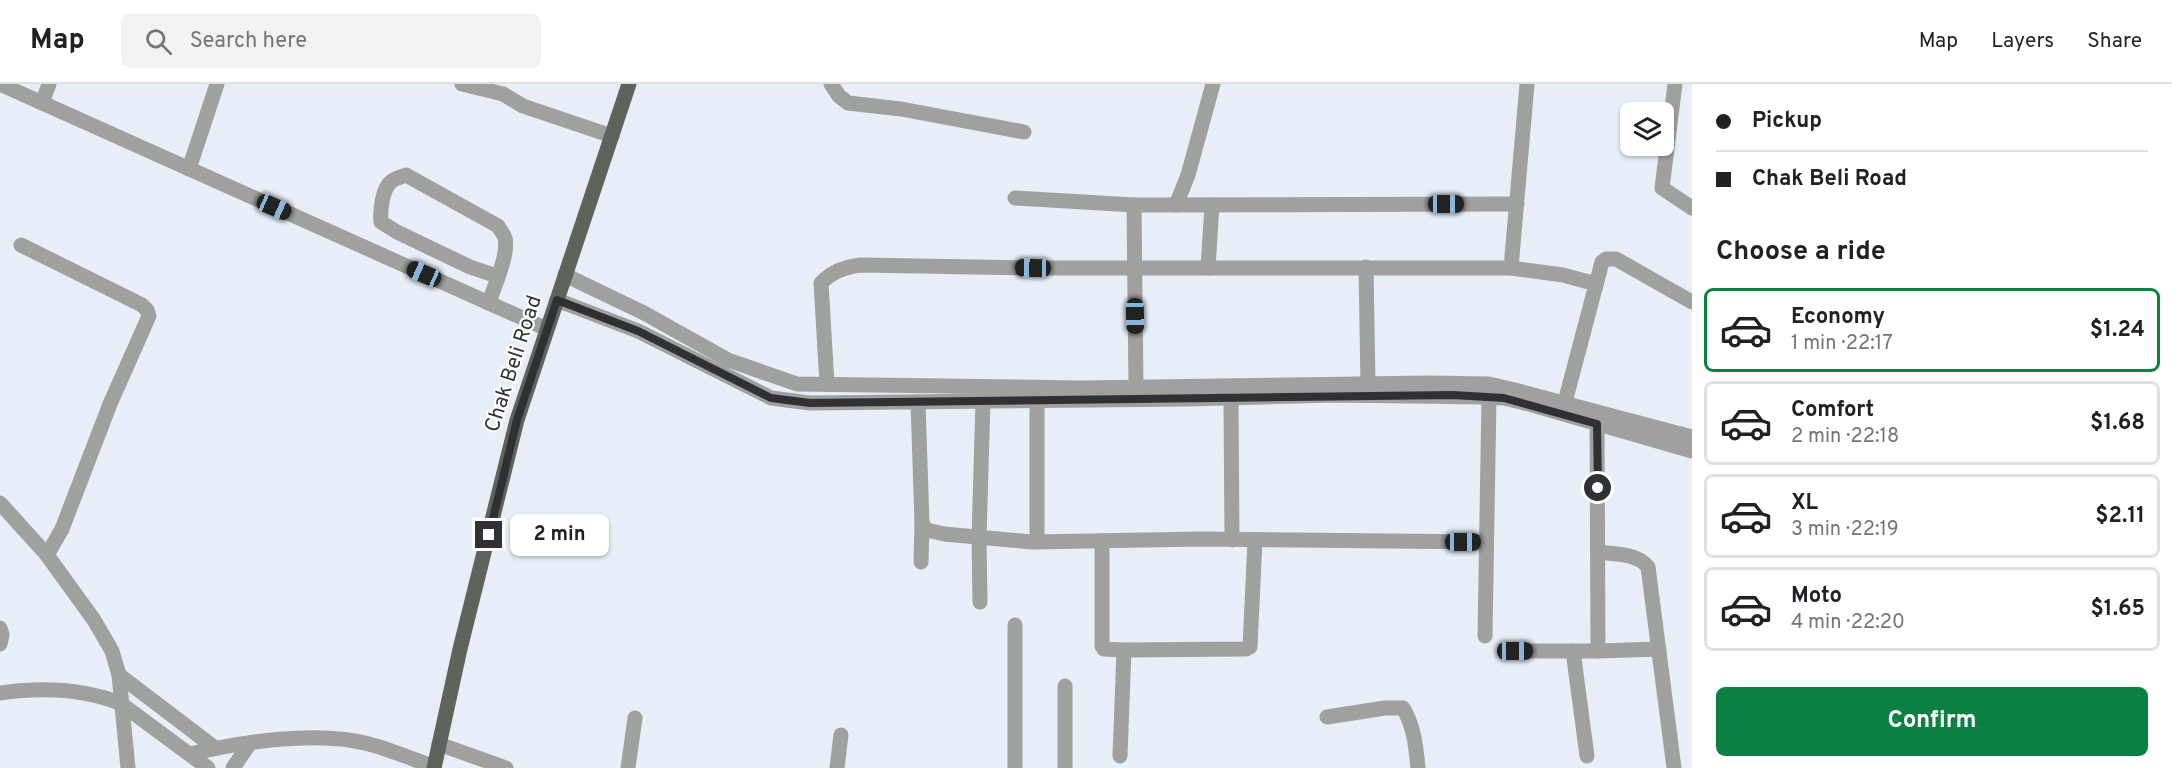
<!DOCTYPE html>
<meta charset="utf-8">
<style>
:root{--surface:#fff;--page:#f2f2f2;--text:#202124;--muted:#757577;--line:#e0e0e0;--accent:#0b8043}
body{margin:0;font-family:Overpass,sans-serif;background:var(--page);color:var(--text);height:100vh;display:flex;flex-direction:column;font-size:22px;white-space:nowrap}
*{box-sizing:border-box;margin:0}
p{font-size:20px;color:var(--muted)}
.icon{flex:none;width:33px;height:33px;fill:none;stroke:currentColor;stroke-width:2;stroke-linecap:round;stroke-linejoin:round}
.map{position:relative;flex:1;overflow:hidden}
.details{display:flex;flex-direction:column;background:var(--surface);width:480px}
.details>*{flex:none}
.top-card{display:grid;align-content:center;height:132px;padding:0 24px;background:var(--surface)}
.fabs{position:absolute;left:1620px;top:18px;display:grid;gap:12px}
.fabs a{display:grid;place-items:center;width:54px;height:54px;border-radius:9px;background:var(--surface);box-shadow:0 2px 4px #0004;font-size:30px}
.end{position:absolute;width:27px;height:27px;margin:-14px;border:8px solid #2f3135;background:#fff;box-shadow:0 0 0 3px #fff}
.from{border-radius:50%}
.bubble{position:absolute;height:42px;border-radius:9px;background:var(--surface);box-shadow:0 2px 4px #0004;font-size:20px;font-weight:700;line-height:42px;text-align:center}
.car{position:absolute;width:18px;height:36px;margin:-18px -9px;border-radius:8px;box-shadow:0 0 4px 2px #0007;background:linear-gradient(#222 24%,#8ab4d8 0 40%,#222 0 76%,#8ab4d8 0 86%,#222 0)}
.top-card b{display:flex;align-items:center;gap:21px;height:57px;font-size:22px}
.top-card b+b{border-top:2px solid var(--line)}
.top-card i{width:15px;height:15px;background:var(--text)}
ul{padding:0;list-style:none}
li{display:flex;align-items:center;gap:18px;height:84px;margin:0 12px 9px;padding:0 12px;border:3px solid var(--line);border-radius:9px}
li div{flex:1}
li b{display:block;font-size:22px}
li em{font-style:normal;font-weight:700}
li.on{border-color:var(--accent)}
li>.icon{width:54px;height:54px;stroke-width:1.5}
h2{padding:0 24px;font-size:27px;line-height:72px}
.button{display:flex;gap:12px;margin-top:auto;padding:12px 24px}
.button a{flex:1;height:69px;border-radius:9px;background:var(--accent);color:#fff;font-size:24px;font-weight:700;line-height:69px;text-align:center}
header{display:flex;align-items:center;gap:36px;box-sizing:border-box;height:84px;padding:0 30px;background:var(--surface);border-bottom:2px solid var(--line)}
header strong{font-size:28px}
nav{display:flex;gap:33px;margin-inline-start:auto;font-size:21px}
.search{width:420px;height:54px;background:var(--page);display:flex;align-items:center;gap:15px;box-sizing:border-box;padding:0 21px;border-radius:9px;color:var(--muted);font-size:22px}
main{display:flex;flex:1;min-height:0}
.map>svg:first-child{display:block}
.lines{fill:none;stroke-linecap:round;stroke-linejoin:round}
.minor{stroke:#9ea19d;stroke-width:15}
.major{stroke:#5e635c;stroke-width:15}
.route{stroke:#2f3135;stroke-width:8}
.labels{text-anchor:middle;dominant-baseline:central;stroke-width:4.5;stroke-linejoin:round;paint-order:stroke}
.street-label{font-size:21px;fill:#2f3135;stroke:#fff}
</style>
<header>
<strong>Map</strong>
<div class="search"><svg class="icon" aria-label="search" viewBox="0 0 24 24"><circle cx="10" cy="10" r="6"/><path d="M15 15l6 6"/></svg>Search here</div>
<nav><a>Map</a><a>Layers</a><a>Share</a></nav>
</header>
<main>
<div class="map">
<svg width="1692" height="684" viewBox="0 0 1692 684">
<rect width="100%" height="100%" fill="#e8eef7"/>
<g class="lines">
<g class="minor">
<path d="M0 0 547 245"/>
<path d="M462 0 503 10 523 22 612 52"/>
<path d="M831 0 839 12 848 19 901 25 1024 48"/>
<path d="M1675 0 1662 104 1692 124"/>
<path d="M42 19 49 0"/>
<path d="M189 85 217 0"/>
<path d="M1015 114 1134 121 1517 120"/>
<path d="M1134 121 1136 303"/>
<path d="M1176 121 1188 91 1213 0"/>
<path d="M21 161 142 221 147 226 149 232 110 320 62 445 47 471"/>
<path d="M1366 183 1368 300"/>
<path d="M1208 184 1212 121"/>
<path d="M1511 184 1527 0"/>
<path d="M565 191 644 229 728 276 797 300 1082 304 1430 299 1489 300 1515 306 1692 353"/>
<path d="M557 216 638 247 771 314 810 319 1188 315 1334 311 1484 313 1504 314 1529 320 1692 367"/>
<path d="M489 219C494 202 509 171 505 154 504 150 500 146 498 142L406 91C401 93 396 94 392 97 382 104 380 127 381 138L397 148 470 183 497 192"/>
<path d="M827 300 821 199C833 187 845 183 861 181L1033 184H1511L1563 191 1596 200"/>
<path d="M1231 314 1232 456"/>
<path d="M1037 316V458"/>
<path d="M918 318 922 440 927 446 944 450 1032 458 1201 455 1486 458"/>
<path d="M1565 318 1602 178 1606 175H1616L1692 218"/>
<path d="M1597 332 1598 567"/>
<path d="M0 419 47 471 94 536 112 567 119 591 128 684"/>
<path d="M1102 457V562L1104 565 1124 566 1246 565 1250 563 1255 456"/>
<path d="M1598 468C1613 470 1638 469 1648 483L1674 684"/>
<path d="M921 478 922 440"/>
<path d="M980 518 979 454 983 317"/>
<path d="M1015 541V684"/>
<path d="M0 544 2 551 0 560"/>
<path d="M1485 552 1489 313"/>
<path d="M1515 567H1598L1659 565"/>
<path d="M1573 567 1587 672"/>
<path d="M119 591 215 664"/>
<path d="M0 609C41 603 81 604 120 619L208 684"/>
<path d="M1327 633 1385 624H1403C1414 642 1416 663 1418 684"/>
<path d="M439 660 506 684"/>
<path d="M190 670C241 658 318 646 369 660 391 666 413 675 434 683"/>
<path d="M1120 672 1124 566"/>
<path d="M233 684 250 659"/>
<path d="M628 684 635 634"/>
<path d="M837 684 841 651"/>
<path d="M1065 684V602"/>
</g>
<path class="major" d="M434 684 460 565 517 336 629 0"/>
</g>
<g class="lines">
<path class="route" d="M489 451 517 336 557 216 638 247 771 314 810 319 1453 311 1504 314 1597 340 1598 404"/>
</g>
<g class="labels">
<g class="street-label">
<text transform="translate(514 280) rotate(-72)">Chak Beli Road</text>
</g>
</g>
</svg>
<div class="fabs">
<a><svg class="icon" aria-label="layers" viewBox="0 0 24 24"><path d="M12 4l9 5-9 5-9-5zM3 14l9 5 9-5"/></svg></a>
</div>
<i class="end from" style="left:1598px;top:404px"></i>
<i class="end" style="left:489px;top:451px"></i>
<div class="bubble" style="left:510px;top:430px;width:99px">2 min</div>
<i class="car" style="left:1446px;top:120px;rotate:90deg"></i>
<i class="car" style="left:274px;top:123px;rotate:114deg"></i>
<i class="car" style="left:1033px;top:184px;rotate:271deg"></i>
<i class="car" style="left:424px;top:190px;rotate:294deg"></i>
<i class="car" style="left:1135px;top:232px;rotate:179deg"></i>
<i class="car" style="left:1463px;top:458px;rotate:90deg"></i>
<i class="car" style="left:1515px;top:567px;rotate:90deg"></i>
</div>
<section class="details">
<div class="top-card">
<b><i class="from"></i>Pickup</b>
<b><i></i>Chak Beli Road</b>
</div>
<h2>Choose a ride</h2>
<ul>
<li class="on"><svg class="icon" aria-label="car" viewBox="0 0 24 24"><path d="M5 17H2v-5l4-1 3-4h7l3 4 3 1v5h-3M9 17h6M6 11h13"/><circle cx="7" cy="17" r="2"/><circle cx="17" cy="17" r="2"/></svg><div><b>Economy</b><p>1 min · 22:17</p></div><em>$1.24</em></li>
<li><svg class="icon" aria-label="car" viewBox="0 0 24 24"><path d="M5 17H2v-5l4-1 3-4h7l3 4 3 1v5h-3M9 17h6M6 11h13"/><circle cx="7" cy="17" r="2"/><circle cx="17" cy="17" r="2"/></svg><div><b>Comfort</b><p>2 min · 22:18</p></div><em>$1.68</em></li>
<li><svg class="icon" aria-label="car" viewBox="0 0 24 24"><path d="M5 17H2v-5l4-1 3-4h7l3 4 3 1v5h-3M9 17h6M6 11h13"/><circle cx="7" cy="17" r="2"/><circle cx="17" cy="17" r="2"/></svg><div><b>XL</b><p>3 min · 22:19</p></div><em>$2.11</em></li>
<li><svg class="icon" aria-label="car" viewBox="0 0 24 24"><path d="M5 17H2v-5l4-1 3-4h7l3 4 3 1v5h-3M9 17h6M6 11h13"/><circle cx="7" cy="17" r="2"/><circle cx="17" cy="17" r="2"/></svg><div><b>Moto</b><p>4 min · 22:20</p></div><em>$1.65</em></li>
</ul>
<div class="button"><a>Confirm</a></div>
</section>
</main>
